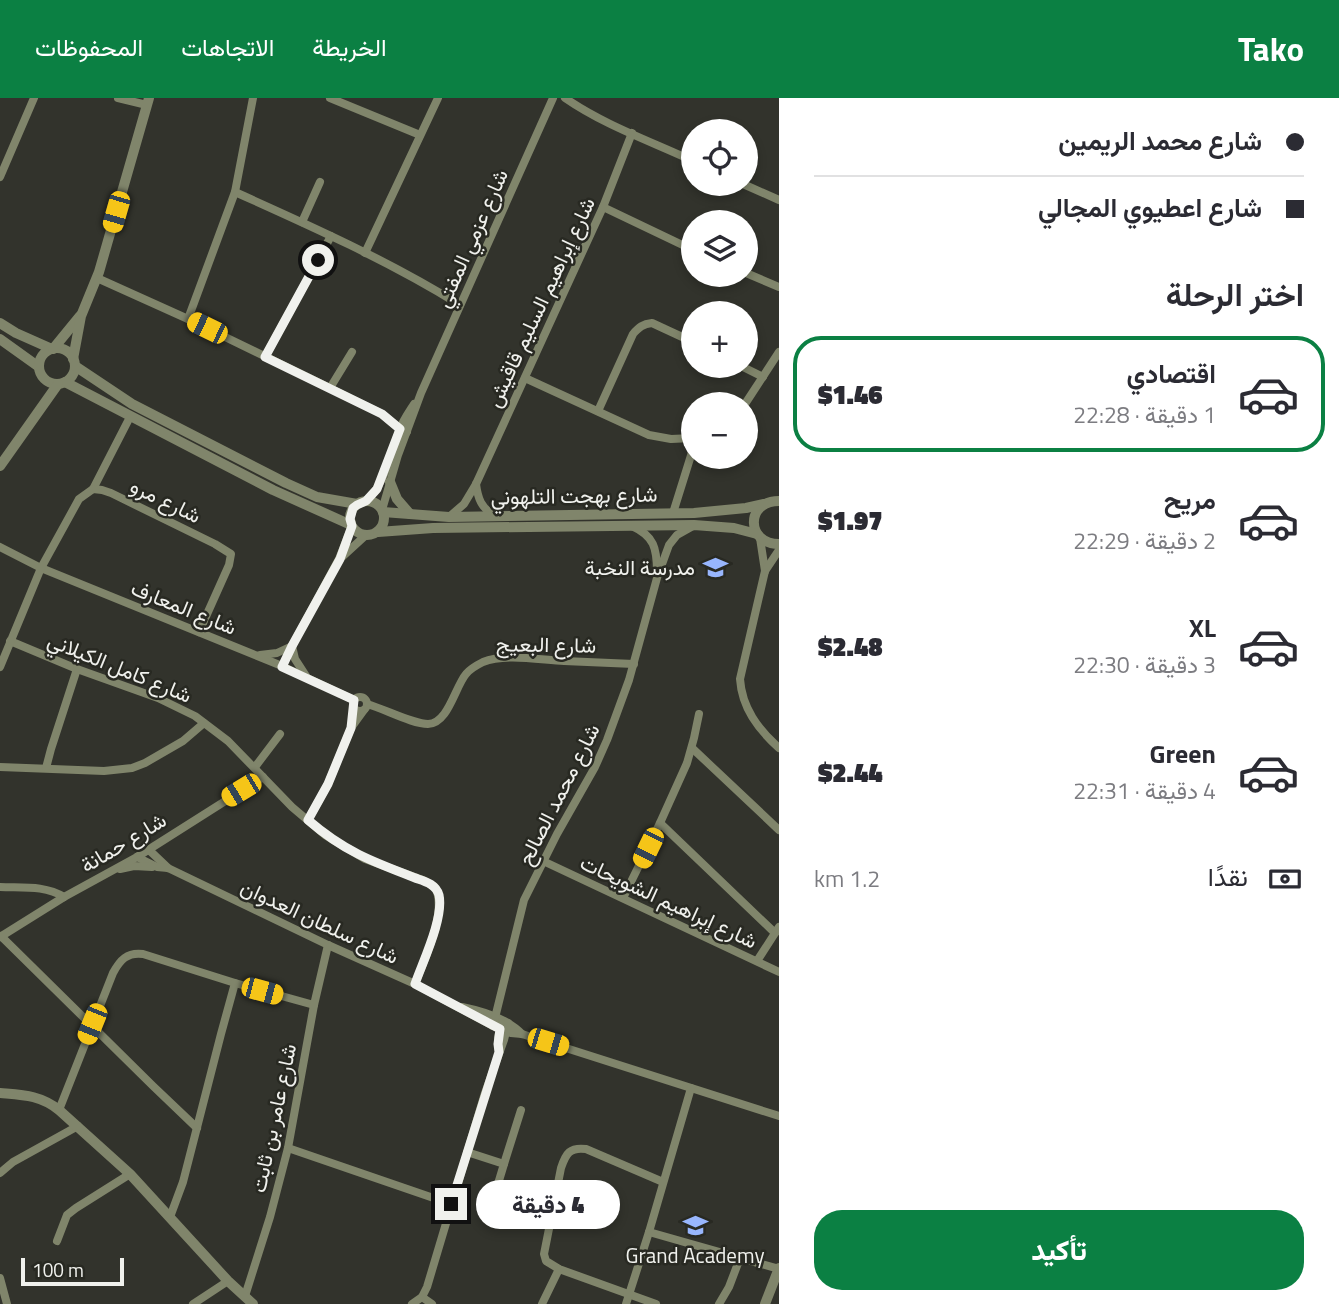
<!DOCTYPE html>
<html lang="ar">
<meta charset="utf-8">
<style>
:root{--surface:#fff;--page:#f2f2f3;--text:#2b2b33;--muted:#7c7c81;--line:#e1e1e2;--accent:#0b8043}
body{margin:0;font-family:"Titillium Web",Vazirmatn,sans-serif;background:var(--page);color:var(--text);direction:rtl;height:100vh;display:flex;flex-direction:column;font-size:26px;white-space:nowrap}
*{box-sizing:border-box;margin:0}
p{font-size:23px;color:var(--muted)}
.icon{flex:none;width:38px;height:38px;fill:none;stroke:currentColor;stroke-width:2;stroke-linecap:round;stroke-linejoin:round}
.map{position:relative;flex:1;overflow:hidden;direction:ltr}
.sheet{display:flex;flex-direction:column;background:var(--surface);width:560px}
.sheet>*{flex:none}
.banner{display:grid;align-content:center;height:154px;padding:0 35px;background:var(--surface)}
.controls{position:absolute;left:681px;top:21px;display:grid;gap:14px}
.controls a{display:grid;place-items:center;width:77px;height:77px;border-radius:50%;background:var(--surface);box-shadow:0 4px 10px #0003;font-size:35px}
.scale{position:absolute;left:21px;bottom:18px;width:103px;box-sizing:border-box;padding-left:7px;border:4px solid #f0f1ed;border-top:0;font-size:19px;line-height:24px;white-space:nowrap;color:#f0f1ed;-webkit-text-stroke:5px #282922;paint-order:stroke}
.end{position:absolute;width:32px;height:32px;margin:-16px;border:9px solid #f0f1ed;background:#111;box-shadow:0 0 0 4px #111}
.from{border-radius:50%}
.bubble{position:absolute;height:49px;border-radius:24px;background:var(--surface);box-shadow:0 4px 10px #0003;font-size:23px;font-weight:800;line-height:49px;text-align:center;direction:rtl}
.car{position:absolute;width:21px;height:42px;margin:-21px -10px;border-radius:9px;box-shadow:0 0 5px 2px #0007;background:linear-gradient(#f5c518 24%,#345 0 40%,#f5c518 0 76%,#345 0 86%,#f5c518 0)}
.banner b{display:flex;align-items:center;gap:24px;height:66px;font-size:26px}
.banner b+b{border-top:2px solid var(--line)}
.banner i{width:18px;height:18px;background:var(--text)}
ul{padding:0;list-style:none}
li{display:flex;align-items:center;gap:21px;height:116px;margin:0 14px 10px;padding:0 21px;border:4px solid transparent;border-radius:28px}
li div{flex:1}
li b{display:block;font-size:26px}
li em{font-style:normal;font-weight:800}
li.current{border-color:var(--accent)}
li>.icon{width:63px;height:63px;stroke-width:1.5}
h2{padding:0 35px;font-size:32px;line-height:84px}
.pay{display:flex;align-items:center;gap:18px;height:77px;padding:0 35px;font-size:26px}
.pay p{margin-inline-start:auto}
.action{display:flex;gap:14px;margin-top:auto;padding:14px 35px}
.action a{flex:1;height:80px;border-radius:28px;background:var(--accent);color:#fff;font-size:28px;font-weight:800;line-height:80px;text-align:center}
header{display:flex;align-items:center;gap:42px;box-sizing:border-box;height:98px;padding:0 35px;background:var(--accent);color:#fff}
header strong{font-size:33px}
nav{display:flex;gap:38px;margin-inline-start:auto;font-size:24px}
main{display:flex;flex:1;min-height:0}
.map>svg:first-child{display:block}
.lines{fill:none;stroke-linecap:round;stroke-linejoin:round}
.minor{stroke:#80856b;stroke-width:8}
.tertiary{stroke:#80856b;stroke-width:10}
.route{stroke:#f0f1ed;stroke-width:9}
.labels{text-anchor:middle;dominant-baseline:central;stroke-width:5;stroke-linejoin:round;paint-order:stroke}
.street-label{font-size:21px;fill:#f0f1ed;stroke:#282922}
.poi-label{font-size:21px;fill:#f0f1ed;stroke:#282922;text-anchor:end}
</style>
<header>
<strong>Tako</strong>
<nav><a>الخريطة</a><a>الاتجاهات</a><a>المحفوظات</a></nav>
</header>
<main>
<section class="sheet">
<div class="banner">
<b><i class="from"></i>شارع محمد الريمين</b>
<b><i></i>شارع اعطيوي المجالي</b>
</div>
<h2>اختر الرحلة</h2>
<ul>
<li class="current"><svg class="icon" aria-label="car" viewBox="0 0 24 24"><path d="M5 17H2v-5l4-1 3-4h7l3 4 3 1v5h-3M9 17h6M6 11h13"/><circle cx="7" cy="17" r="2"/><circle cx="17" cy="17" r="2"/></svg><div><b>اقتصادي</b><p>1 دقيقة · 22:28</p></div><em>$1.46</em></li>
<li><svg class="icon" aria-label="car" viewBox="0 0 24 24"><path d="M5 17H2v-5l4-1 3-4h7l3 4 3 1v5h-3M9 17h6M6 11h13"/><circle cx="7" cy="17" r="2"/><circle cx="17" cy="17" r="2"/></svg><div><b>مريح</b><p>2 دقيقة · 22:29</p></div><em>$1.97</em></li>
<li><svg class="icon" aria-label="car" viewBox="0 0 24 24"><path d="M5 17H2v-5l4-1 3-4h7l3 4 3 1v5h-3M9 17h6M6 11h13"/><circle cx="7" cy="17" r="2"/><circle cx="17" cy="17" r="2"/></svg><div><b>XL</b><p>3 دقيقة · 22:30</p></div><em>$2.48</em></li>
<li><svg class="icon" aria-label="car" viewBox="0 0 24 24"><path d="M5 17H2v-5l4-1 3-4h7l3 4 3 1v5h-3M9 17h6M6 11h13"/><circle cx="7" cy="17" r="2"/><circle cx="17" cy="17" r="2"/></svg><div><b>Green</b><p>4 دقيقة · 22:31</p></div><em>$2.44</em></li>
</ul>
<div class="pay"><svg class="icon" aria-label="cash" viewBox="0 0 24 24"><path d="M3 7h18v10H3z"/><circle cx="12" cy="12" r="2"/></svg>نقدًا<p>1.2 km</p></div>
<div class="action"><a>تأكيد</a></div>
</section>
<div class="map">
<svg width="779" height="1206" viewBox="0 0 779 1206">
<rect width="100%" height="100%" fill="#32332c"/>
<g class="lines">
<g class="minor">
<path d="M118 0 147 7"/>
<path d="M330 0 420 37"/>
<path d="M565 0C604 27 650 43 693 63"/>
<path d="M0 79 34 0"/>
<path d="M743 86 779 102"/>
<path d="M235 94C311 128 389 163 460 207"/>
<path d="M603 109 693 152"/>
<path d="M302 124 320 84"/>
<path d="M365 155 438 0"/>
<path d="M746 175 779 189"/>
<path d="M97 180 188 221 330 290 382 316 400 331 407 334"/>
<path d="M188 221 235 94 253 0"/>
<path d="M265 259 331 138"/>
<path d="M741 268 763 279"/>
<path d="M525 280 649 337 671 341 693 340"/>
<path d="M330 290 352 254"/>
<path d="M745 306 779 254"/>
<path d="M598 313 633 236C639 229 643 226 652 225L693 244"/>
<path d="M476 386C478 401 481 409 494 418"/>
<path d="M93 391 130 319"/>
<path d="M366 403C386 386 390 355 400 331 403 322 409 314 414 306"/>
<path d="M382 412 398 357 421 295 553 0"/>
<path d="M673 415 693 351"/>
<path d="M449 419 464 406 476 386 603 109 632 35"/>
<path d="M632 428C654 438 657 450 657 474"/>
<path d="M760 440 765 473"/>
<path d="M0 449 41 470 282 568 354 602"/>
<path d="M779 452 765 473 740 581C742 610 758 631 779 650"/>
<path d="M342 459 366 437"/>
<path d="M10 543 77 571 158 600 195 618 228 643 292 709 325 737 365 761 423 782 435 789C448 814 424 862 415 886"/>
<path d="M260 557 277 555 292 548 295 561 306 578"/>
<path d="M282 568 292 548 339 461 352 428"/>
<path d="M0 569 41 470 79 401 93 391 102 392 111 395 215 446 231 456 229 467 199 534"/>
<circle cx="360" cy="606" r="7"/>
<path d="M367 606C385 611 412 626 428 626 448 626 455 589 466 576 470 571 477 567 483 564 505 555 541 562 564 563 587 564 611 565 634 566"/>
<path d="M692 650 779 732"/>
<path d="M0 669 104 673 132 670 145 665 183 643 204 625"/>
<path d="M255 669 280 636"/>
<path d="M46 670 51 651 77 571"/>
<path d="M308 722 328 686 351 630 364 612"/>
<path d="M660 725 775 835"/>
<path d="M148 751 168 770"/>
<path d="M137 759 157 769 168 770 328 847 415 886 493 928 511 935 522 936 779 1018"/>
<path d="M543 763 779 874"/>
<path d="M120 771 134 768 152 769"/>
<path d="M0 789C22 790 45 787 64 799"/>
<path d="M623 800 660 725 687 665 694 640 699 616"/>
<path d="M1 838 153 988 197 1030"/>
<path d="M0 839 64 799 137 759 263 679"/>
<path d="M757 863 779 829"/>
<path d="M462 909C482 913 507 920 522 936"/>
<path d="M493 928 524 802 557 736 595 669 607 642 629 582 657 480 669 447 677 437 693 428"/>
<path d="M499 954 498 940 501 926"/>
<path d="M59 1012 113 875C120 862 127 854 143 856L235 885 314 907"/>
<path d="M288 1050 451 1106"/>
<path d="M467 1054 504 1066 488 1119"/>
<path d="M504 1066 521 1012"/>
<path d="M0 1075 13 1064 78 1028"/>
<path d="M170 1119 183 1084 221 936 235 885"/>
<path d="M649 1134 779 1171"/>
<path d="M57 1143 67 1117 76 1110 130 1076"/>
<path d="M0 1180 7 1206"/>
<path d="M245 1198 270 1119 288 1050 314 907 328 847"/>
<path d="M422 1199 432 1206"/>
<path d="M193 1206 228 1183"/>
<path d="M412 1206 422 1199 427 1189 485 995 504 942 508 925"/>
<path d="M542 1206 559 1171"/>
<path d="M626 1206 649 1134 691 990"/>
<path d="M656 1206 559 1171 546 1163 544 1156 561 1070C566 1055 570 1049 586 1051L663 1084"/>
<path d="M719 1206 729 1189 740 1160"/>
</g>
<g class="tertiary">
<path d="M0 225 16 235 52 251"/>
<path d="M0 241 39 269"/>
<circle cx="57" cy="268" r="18"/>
<path d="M53 251 80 218"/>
<path d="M73 261 81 218 99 174 149 0"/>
<path d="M75 268 132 306 286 385 317 399 357 406"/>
<path d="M65 284 273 392 351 427"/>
<path d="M0 368 58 286"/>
<path d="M390 384 397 401 410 416"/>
<path d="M779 403C745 403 746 446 779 446"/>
<circle cx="367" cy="420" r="17"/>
<path d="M383 414 449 419 694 415 746 410 764 406"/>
<path d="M378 434 433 430 694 427 734 430 757 436"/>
<path d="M0 995C23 997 40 997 59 1012L130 1076 228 1183 253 1206"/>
<path d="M765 1206 779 1170"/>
</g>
</g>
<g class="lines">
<path class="route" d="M318 162 265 259 382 316 400 331 377 391 366 403 357 407 353 410 350 421 352 428 340 461 292 548 282 569 354 602 351 630 328 686 308 722C345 754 373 764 418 781 427 784 436 787 439 797 444 820 423 863 415 886L500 931 498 946 499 954 451 1106"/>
</g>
<defs>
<symbol id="school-bare" viewBox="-9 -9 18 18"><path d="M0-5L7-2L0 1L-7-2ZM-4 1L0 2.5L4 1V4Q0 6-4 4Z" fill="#98b6fd" stroke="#282922" stroke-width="2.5" paint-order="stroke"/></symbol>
</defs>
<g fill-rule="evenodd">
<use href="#school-bare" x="698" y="452" width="35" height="35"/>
<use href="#school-bare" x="678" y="1110" width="35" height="35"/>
</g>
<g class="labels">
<g class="street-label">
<text transform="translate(471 140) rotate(-66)">شارع عزمي المفتي</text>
<text transform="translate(540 204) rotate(-65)">شارع إبراهيم السليم قاقيش</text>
<text transform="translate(574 397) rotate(-1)">شارع بهجت التلهوني</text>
<text transform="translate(166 402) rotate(26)">شارع مرو</text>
<text transform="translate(184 509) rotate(22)">شارع المعارف</text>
<text transform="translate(546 546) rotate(1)">شارع البعيج</text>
<text transform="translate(120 569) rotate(22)">شارع كامل الكيلاني</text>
<text transform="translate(558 696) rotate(-63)">شارع محمد الصالح</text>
<text transform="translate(123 744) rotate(-31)">شارع حمانة</text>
<text transform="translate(669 803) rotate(25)">شارع إبراهيم الشويحات</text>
<text transform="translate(320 823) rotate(25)">شارع سلطان العدوان</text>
<text transform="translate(273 1020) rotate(-78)">شارع عامر بن ثابت</text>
</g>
<g class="poi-label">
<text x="695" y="469">مدرسة النخبة</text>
<text x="695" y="1157" text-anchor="middle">Grand Academy</text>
</g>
</g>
</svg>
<div class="controls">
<a><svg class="icon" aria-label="locate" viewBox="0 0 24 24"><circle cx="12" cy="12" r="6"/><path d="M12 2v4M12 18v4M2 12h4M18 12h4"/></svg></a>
<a><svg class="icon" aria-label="layers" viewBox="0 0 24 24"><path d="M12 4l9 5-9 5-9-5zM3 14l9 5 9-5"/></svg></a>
<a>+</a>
<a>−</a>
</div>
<div class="scale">100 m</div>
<i class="end from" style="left:318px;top:162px"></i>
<i class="end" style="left:451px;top:1106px"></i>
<div class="bubble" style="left:476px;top:1082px;width:144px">4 دقيقة</div>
<i class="car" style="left:116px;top:114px;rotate:196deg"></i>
<i class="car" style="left:207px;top:230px;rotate:296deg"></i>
<i class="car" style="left:241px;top:692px;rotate:239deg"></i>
<i class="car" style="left:648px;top:750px;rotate:206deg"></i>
<i class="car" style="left:262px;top:893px;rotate:105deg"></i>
<i class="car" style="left:92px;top:926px;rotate:202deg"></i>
<i class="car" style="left:548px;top:944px;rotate:107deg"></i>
</div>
</main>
